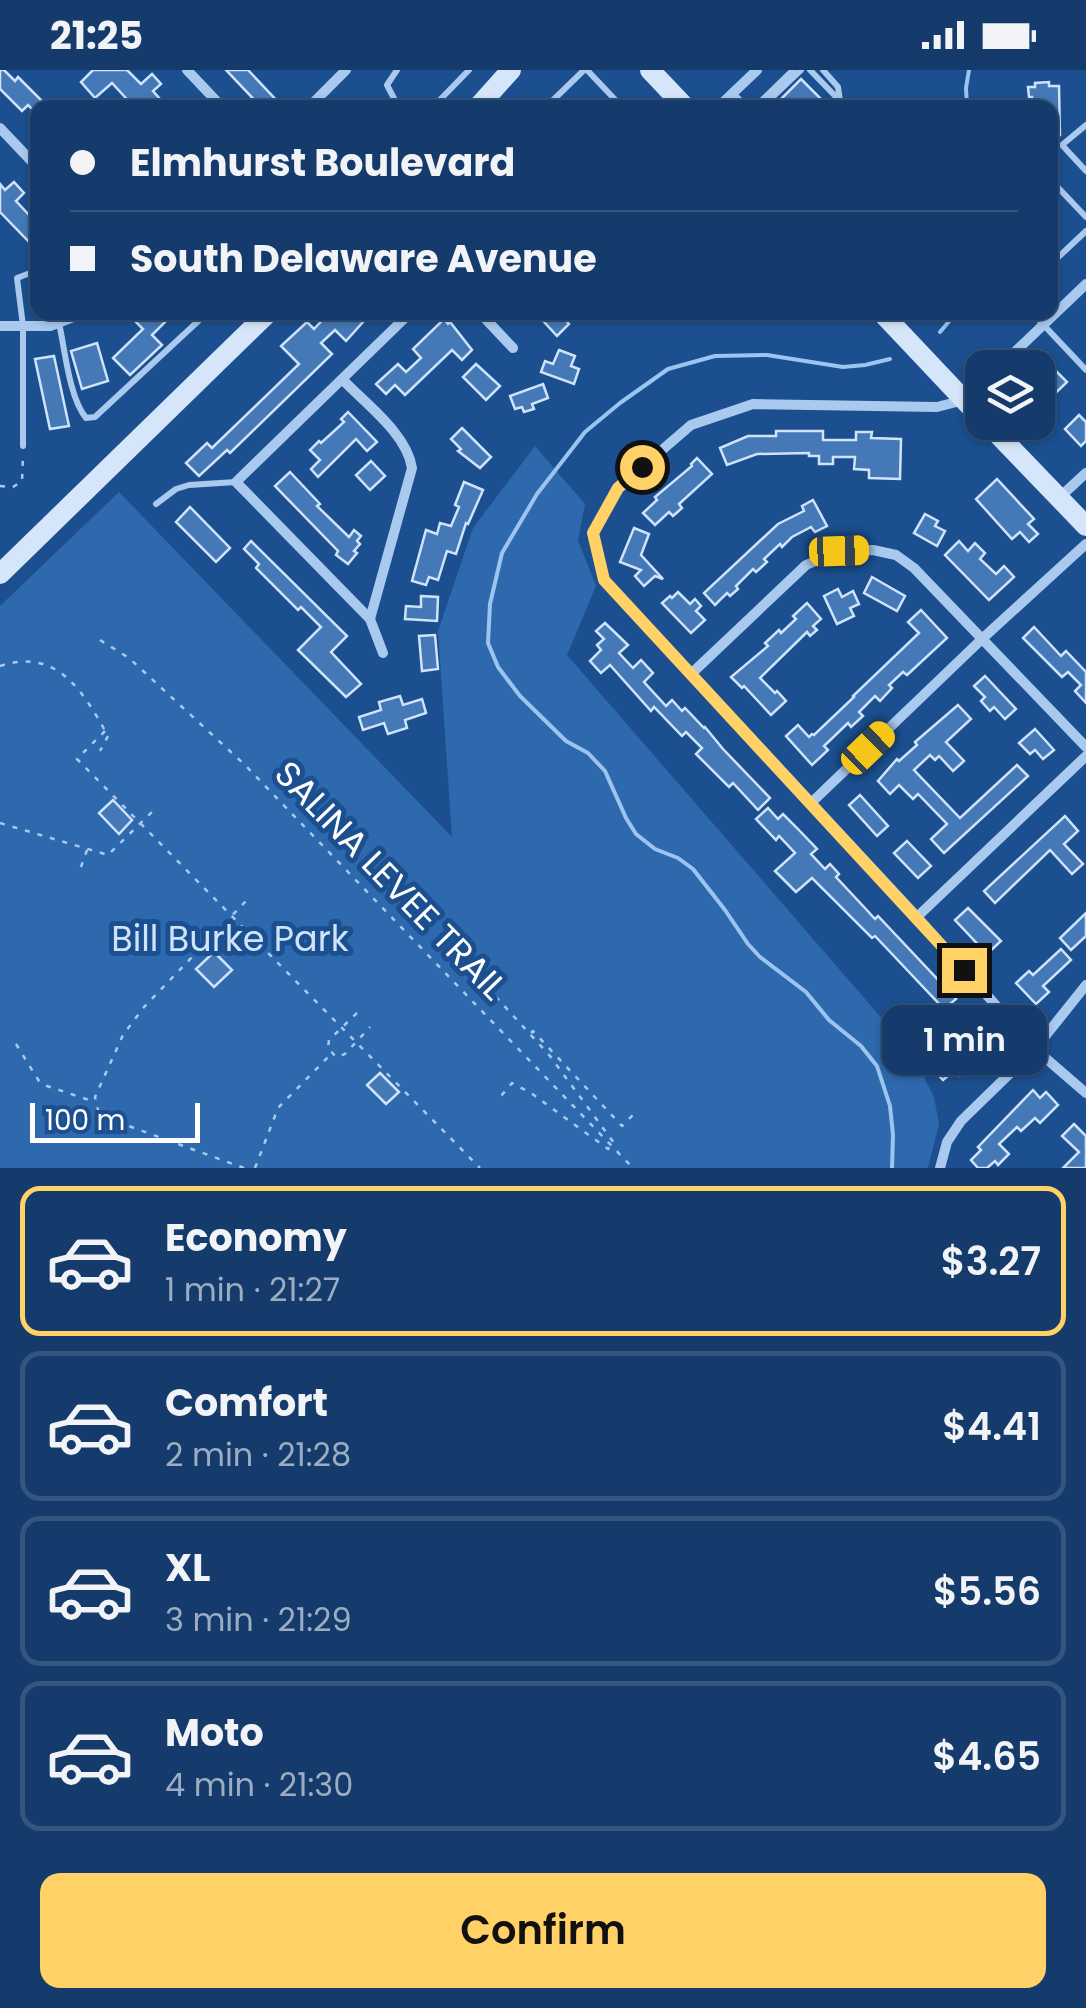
<!DOCTYPE html>
<meta charset="utf-8">
<style>
:root{--surface:#143b6b;--page:#1d4271;--text:#f1f3f6;--muted:#9dadc1;--line:#33557e;--accent:#ffd166}
body{margin:0;font-family:Poppins,sans-serif;background:var(--page);color:var(--text);height:100vh;display:flex;flex-direction:column;font-size:38px;white-space:nowrap}
*{box-sizing:border-box;margin:0}
p{font-size:32px;color:var(--muted)}
.icon{flex:none;width:55px;height:55px;fill:none;stroke:currentColor;stroke-width:2;stroke-linecap:round;stroke-linejoin:round}
.map{position:relative;height:1098px;overflow:hidden}
.details{display:flex;flex-direction:column;background:var(--surface);flex:1}
.details>*{flex:none}
.hud{position:absolute;left:30px;top:30px;width:1028px;height:220px;border-radius:20px;box-shadow:0 2px 8px #0004,0 0 0 2px var(--line);display:grid;align-content:center;height:220px;padding:0 40px;background:var(--surface)}
.fabs{position:absolute;left:965px;top:280px;display:grid;gap:20px}
.fabs a{display:grid;place-items:center;width:90px;height:90px;border-radius:20px;background:var(--surface);box-shadow:0 2px 8px #0004,0 0 0 2px var(--line);font-size:50px}
.scale{position:absolute;left:30px;bottom:25px;width:170px;box-sizing:border-box;padding-left:10px;border:5px solid #fff;border-top:0;font-size:28px;line-height:35px;white-space:nowrap;color:#fff;-webkit-text-stroke:8px #1b4f8f;paint-order:stroke}
.end{position:absolute;width:45px;height:45px;margin:-22px;border:12px solid #ffd166;background:#111;box-shadow:0 0 0 5px #111}
.from{border-radius:50%}
.bubble{position:absolute;height:70px;border-radius:20px;background:var(--surface);box-shadow:0 2px 8px #0004,0 0 0 2px var(--line);font-size:32px;font-weight:600;line-height:70px;text-align:center}
.car{position:absolute;width:30px;height:60px;margin:-30px -15px;border-radius:12px;box-shadow:0 0 8px 2px #0007;background:linear-gradient(#f5c518 24%,#345 0 40%,#f5c518 0 76%,#345 0 86%,#f5c518 0)}
.hud b{display:flex;align-items:center;gap:35px;height:95px;font-size:38px}
.hud b+b{border-top:2px solid var(--line)}
.hud i{width:25px;height:25px;background:var(--text)}
ul{padding:18px 0 0;list-style:none}
li{display:flex;align-items:center;gap:30px;height:150px;margin:0 20px 15px;padding:0 20px;border:5px solid var(--line);border-radius:20px}
li div{flex:1}
li b{display:block;font-size:38px}
li em{font-style:normal;font-weight:600}
li.on{border-color:var(--accent)}
li>.icon{width:90px;height:90px;stroke-width:1.5}
.primary-button{display:flex;gap:20px;margin-top:auto;padding:20px 40px}
.primary-button a{flex:1;height:115px;border-radius:20px;background:var(--accent);color:#111;font-size:40px;font-weight:600;line-height:115px;text-align:center}
.status{display:flex;justify-content:space-between;align-items:center;height:70px;padding:0 50px;background:var(--surface);direction:ltr}
.status svg{height:28px;fill:currentColor}
.map>svg:first-child{display:block}
.green{fill:#2e69ad}
.lines{fill:none;stroke-linecap:round;stroke-linejoin:round}
.stream{stroke:#9cc4f0;stroke-width:4}
.building{fill:#4478b7;stroke:#cfe3fa;stroke-width:2.5}
.path{stroke:#a9c9ee;stroke-width:2.5;stroke-dasharray:5 8;stroke-linecap:butt}
.lane{stroke:#a9c9ee;stroke-width:6}
.street{stroke:#a9c9ee;stroke-width:10}
.secondary{stroke:#d6e6fa;stroke-width:20}
.route{stroke:#ffd166;stroke-width:12}
.labels{text-anchor:middle;dominant-baseline:central;stroke-width:10;stroke-linejoin:round;paint-order:stroke}
.street-label{font-size:35px;fill:#fff;stroke:#1b4f8f}
.park-label{font-size:35px;fill:#cfe3fa;stroke:#1b4f8f}
</style>
<div class="status"><b>21:25</b><svg viewBox="0 0 49 12"><path d="M0 12V9h3v3zM5 12V6h3v6zM10 12V3h3v9zM15 12V0h3v12zM26 1h20v11H26zM47 4h2v5h-2z"/></svg></div>
<div class="map">
<svg width="1086" height="1098" viewBox="0 0 1086 1098">
<rect width="100%" height="100%" fill="#1b4f8f"/>
<path class="green" d="M535 376 585 434 578 470 596 516 567 585 911 982 934 1027 939 1054 928 1098H0V536L119 422 452 767 438 561 473 458Z"/>
<g class="lines">
<g class="stream">
<path d="M967 38 966 18 969 0"/>
<path d="M940 262 957 242"/>
<path d="M890 289 865 295 843 297 767 285 715 286 668 299 620 333 585 362 537 424 502 483 490 534 488 573 498 597 520 626 566 671 588 683 605 701 626 748 636 764 655 779 678 788 693 799 725 840 748 874 760 887 806 922 829 950 861 976 877 996 890 1036 893 1065 892 1098"/>
</g>
</g>
<g class="building">
<path d="M0 0H4L15 11 18 7 49 38H38V45L28 35 22 41 0 19Z"/>
<path d="M93 0H127L141 14 152 4 161 14 153 21 168 38H150L143 30 135 38 112 13 95 28 81 12Z"/>
<path d="M226 0H248L279 33 274 38H262Z"/>
<path d="M801 9 820 28 810 38H772Z"/>
<path d="M1049 12V16H1059L1060 65H1050V38H1033L1032 27H1029L1028 17H1035V13Z"/>
<path d="M14 112 24 123 16 131 31 147 38 141V169L32 175 0 142V114L5 120Z"/>
<path d="M138 242H175L152 265 162 275 130 305 113 288 143 259 132 248Z"/>
<path d="M330 242H372L346 271 335 260 321 273 332 284 230 383 227 380 199 406 186 393 207 373 212 378 299 294 281 276 307 252 314 259Z"/>
<path d="M535 242H558L569 254 557 266Z"/>
<path d="M444 249 448 254 450 252 472 280 462 290 452 280 405 325 395 315 386 324 376 314 398 294 406 302 421 288 413 279Z"/>
<path d="M97 273 108 311 82 319 71 281Z"/>
<path d="M559 280 575 286 571 296 579 299 574 314 541 302 545 291 553 294Z"/>
<path d="M54 286 69 356 50 359 35 289Z"/>
<path d="M1047 292 1067 312 1038 340V301Z"/>
<path d="M476 294 500 316 486 330 463 307Z"/>
<path d="M543 314 548 328 532 334 534 339 524 342 522 337 515 339 510 326Z"/>
<path d="M348 342 377 372 367 381 356 369 318 407 311 399 320 390 310 380 319 371 321 373 344 352 341 349Z"/>
<path d="M1079 345 1086 352V371L1081 376 1065 359Z"/>
<path d="M462 358 491 387 480 398 458 381 461 379 451 369Z"/>
<path d="M776 361H823V370H856V362H872L871 368 901 369 900 409 869 408V400L854 399 855 387H833V394H819V386H809V383L757 384 727 395 720 378 748 366H776Z"/>
<path d="M697 388 712 404 679 434 682 438 673 446 669 442 655 455 643 443 657 430 655 427 692 396 691 394Z"/>
<path d="M371 391 385 406 370 420 356 405Z"/>
<path d="M290 402 320 434 317 436 349 467 354 460 361 466 357 471 360 474 354 481 357 483 348 494 336 485 338 481 275 416Z"/>
<path d="M997 409 1034 449 1028 454 1038 464 1029 472 1020 462 1012 469 976 429Z"/>
<path d="M464 412 483 420 468 454 466 453 456 484 447 481 438 510 429 507 426 515 412 511 426 460 437 464 440 453 451 456 459 437 455 435Z"/>
<path d="M813 430 827 456 815 462 811 457 792 467 782 477 780 474 764 489 767 492 756 502 753 499 736 516 738 519 730 526 727 523 715 535 704 523 778 454 804 441 802 436Z"/>
<path d="M190 437 230 478 216 492 176 452Z"/>
<path d="M925 444 938 451 935 456 945 461 937 476 914 463Z"/>
<path d="M634 458 649 464 641 485 663 509 655 506 644 516 635 506 641 500 620 492Z"/>
<path d="M251 471 347 566 331 582 361 614 346 627 298 580 321 557 301 537 298 540 256 498 259 494 244 479Z"/>
<path d="M959 471 968 481 975 473 985 483 980 489 996 504 1004 496 1014 507 989 530 945 485Z"/>
<path d="M872 507 905 526 897 541 864 523Z"/>
<path d="M838 519 842 527 853 521 859 534 850 538 854 546 837 554 824 526Z"/>
<path d="M678 522 690 534 695 529 701 536 696 541 705 550 691 563 662 533 670 526 672 528Z"/>
<path d="M421 526 438 527 437 551 405 549 406 536 421 537Z"/>
<path d="M807 533 821 549 813 556 817 560 810 566 807 562 760 608 775 623 777 621 786 631 771 645 744 616 742 618 731 607 768 576 765 573 779 560 781 563 796 549 793 546Z"/>
<path d="M921 540 947 568 907 605 903 602 889 615 892 618 880 631 875 626 859 642 863 646 851 657 848 653 824 676 828 680 812 695 786 666 798 655 809 667 812 664 814 665 854 627 853 626 919 563 908 552Z"/>
<path d="M605 553 628 575 619 583 633 598 641 590 653 603 644 612 666 636 672 630 682 641 685 638 704 658 705 657 723 679 770 728 758 740 733 713 729 717 696 684 702 678 686 662 682 666 654 637 651 641 610 595 601 603 590 591 601 580 597 575 604 569 596 561Z"/>
<path d="M1034 557 1061 586 1066 581 1086 602V633L1075 621 1081 615 1068 602 1062 607 1023 568Z"/>
<path d="M435 565 438 599 422 601 419 566Z"/>
<path d="M985 606 1016 639 1005 649 994 637 990 641 981 631 985 627 974 616Z"/>
<path d="M400 626 403 635 422 629 426 643 405 650 407 658 388 664 384 653 363 660 359 647 381 640 379 632Z"/>
<path d="M958 635 971 649 946 672 964 691 953 701 939 686 935 690 930 685 914 700 960 748 1017 695 1028 706 944 783 931 769 947 754 918 724 913 729 899 715 890 724 878 711 897 689 899 691 917 675 915 672Z"/>
<path d="M1035 659 1054 680 1043 689 1035 680 1030 684 1019 673Z"/>
<path d="M860 725 888 756 877 766 849 735Z"/>
<path d="M113 730 132 750 119 764 99 743Z"/>
<path d="M768 738 778 749 783 744 797 758 817 779 811 784 825 799 830 794 839 804 836 807 864 837 875 849 878 846 956 929 944 939 875 866 872 868 812 808 796 822 775 801 795 783 779 766 776 770 756 749Z"/>
<path d="M1065 746 1078 761 1064 774 1083 794 1072 804 1050 780 995 833 984 821Z"/>
<path d="M907 771 931 796 918 808 894 783Z"/>
<path d="M968 838 1001 871 987 884 955 850Z"/>
<path d="M1086 843V866L1071 880 1060 868Z"/>
<path d="M1061 879 1071 890 1043 916 1049 922 1036 934 1016 913 1029 901 1033 905Z"/>
<path d="M214 882 232 900 214 917 196 899Z"/>
<path d="M973 949 990 967 984 972 989 977 960 1006 955 1000 943 1010 933 999 937 995 933 990 938 986 936 983Z"/>
<path d="M380 1003 399 1022 386 1034 367 1015Z"/>
<path d="M1033 1020 1040 1028 1046 1022 1058 1035 1040 1053 1035 1048 1021 1061 1017 1057 999 1074 1009 1084 998 1095 995 1091 987 1098H978L971 1090 981 1080 978 1077Z"/>
<path d="M1074 1054 1086 1066V1098H1063L1079 1082 1062 1066Z"/>
</g>
<g class="lines">
<g class="path">
<path d="M0 416 13 417 22 411 23 386"/>
<path d="M100 570 129 588 245 695 633 1098"/>
<path d="M0 596C58 577 84 623 108 666L100 681"/>
<path d="M105 661 77 689 480 1098"/>
<path d="M0 753 108 785 156 738"/>
<path d="M81 797 87 780"/>
<path d="M443 869 550 986 614 1073 608 1079 531 1023 512 1013 501 1026"/>
<path d="M357 943 329 970 328 978 336 987 345 984 370 957"/>
<path d="M531 963 533 961 622 1056 634 1044"/>
<path d="M16 974 39 1011 47 1016 95 1032"/>
<path d="M244 1098 104 1047 98 1040 95 1027 123 965 144 937 246 831"/>
<path d="M255 1098 278 1038 332 983"/>
</g>
<g class="lane">
<path d="M397 0 387 15 399 38"/>
<path d="M587 0 623 38"/>
<path d="M810 0 839 30"/>
<path d="M823 0 838 17 840 31 833 38"/>
<path d="M733 23 748 38"/>
<path d="M432 38 469 0"/>
<path d="M545 38 584 0"/>
<path d="M754 38 793 0"/>
<path d="M761 38 801 0"/>
<path d="M1086 55 1062 75 1086 101"/>
<path d="M1050 109 1086 147"/>
<path d="M1050 195 1086 161"/>
<path d="M1039 242 1038 249 1086 300"/>
<path d="M59 253C65 280 69 327 86 348L95 347 208 242"/>
<path d="M23 376V256L17 208 38 200"/>
<path d="M156 434 176 419 189 415 236 412"/>
</g>
<g class="street">
<path d="M187 0 223 38"/>
<path d="M308 38 346 0"/>
<path d="M717 38 757 0"/>
<path d="M0 58 38 98"/>
<path d="M479 242 513 278"/>
<path d="M0 256H50L86 242"/>
<path d="M998 298 1086 214"/>
<path d="M343 310C366 334 407 364 412 398L370 549"/>
<path d="M982 312 964 330 937 337 753 334 691 355 618 418 593 463 604 510 917 847 1035 979 1086 1023"/>
<path d="M1059 428 1086 403"/>
<path d="M383 583 370 549 236 412 411 242"/>
<path d="M691 604 806 495 839 481 873 480 896 485 914 498 1086 677"/>
<path d="M811 733 983 568 1086 474"/>
<path d="M917 847 1086 686"/>
<path d="M940 1098 947 1072 961 1051 1035 979 1086 915"/>
</g>
<g class="secondary">
<path d="M650 0 686 38"/>
<path d="M477 38 511 0"/>
<path d="M881 242 982 349"/>
<path d="M986 352 1086 456"/>
<path d="M0 504 269 242"/>
</g>
</g>
<g class="lines">
<path class="route" d="M642 397 618 418 593 463 604 510 964 900"/>
</g>
<g class="labels">
<g class="street-label">
<text transform="translate(391 810) rotate(46)">SALINA LEVEE TRAIL</text>
</g>
<g class="park-label">
<text x="230" y="868">Bill Burke Park</text>
</g>
</g>
</svg>
<div class="fabs">
<a><svg class="icon" aria-label="layers" viewBox="0 0 24 24"><path d="M12 4l9 5-9 5-9-5zM3 14l9 5 9-5"/></svg></a>
</div>
<div class="scale">100 m</div>
<i class="end from" style="left:642px;top:397px"></i>
<i class="end" style="left:964px;top:900px"></i>
<div class="bubble" style="left:882px;top:935px;width:165px">1 min</div>
<i class="car" style="left:839px;top:481px;rotate:88deg"></i>
<i class="car" style="left:868px;top:678px;rotate:46deg"></i>
<div class="hud">
<b><i class="from"></i>Elmhurst Boulevard</b>
<b><i></i>South Delaware Avenue</b>
</div>
</div>
<section class="details">
<ul>
<li class="on"><svg class="icon" aria-label="car" viewBox="0 0 24 24"><path d="M5 17H2v-5l4-1 3-4h7l3 4 3 1v5h-3M9 17h6M6 11h13"/><circle cx="7" cy="17" r="2"/><circle cx="17" cy="17" r="2"/></svg><div><b>Economy</b><p>1 min · 21:27</p></div><em>$3.27</em></li>
<li><svg class="icon" aria-label="car" viewBox="0 0 24 24"><path d="M5 17H2v-5l4-1 3-4h7l3 4 3 1v5h-3M9 17h6M6 11h13"/><circle cx="7" cy="17" r="2"/><circle cx="17" cy="17" r="2"/></svg><div><b>Comfort</b><p>2 min · 21:28</p></div><em>$4.41</em></li>
<li><svg class="icon" aria-label="car" viewBox="0 0 24 24"><path d="M5 17H2v-5l4-1 3-4h7l3 4 3 1v5h-3M9 17h6M6 11h13"/><circle cx="7" cy="17" r="2"/><circle cx="17" cy="17" r="2"/></svg><div><b>XL</b><p>3 min · 21:29</p></div><em>$5.56</em></li>
<li><svg class="icon" aria-label="car" viewBox="0 0 24 24"><path d="M5 17H2v-5l4-1 3-4h7l3 4 3 1v5h-3M9 17h6M6 11h13"/><circle cx="7" cy="17" r="2"/><circle cx="17" cy="17" r="2"/></svg><div><b>Moto</b><p>4 min · 21:30</p></div><em>$4.65</em></li>
</ul>
<div class="primary-button"><a>Confirm</a></div>
</section>
